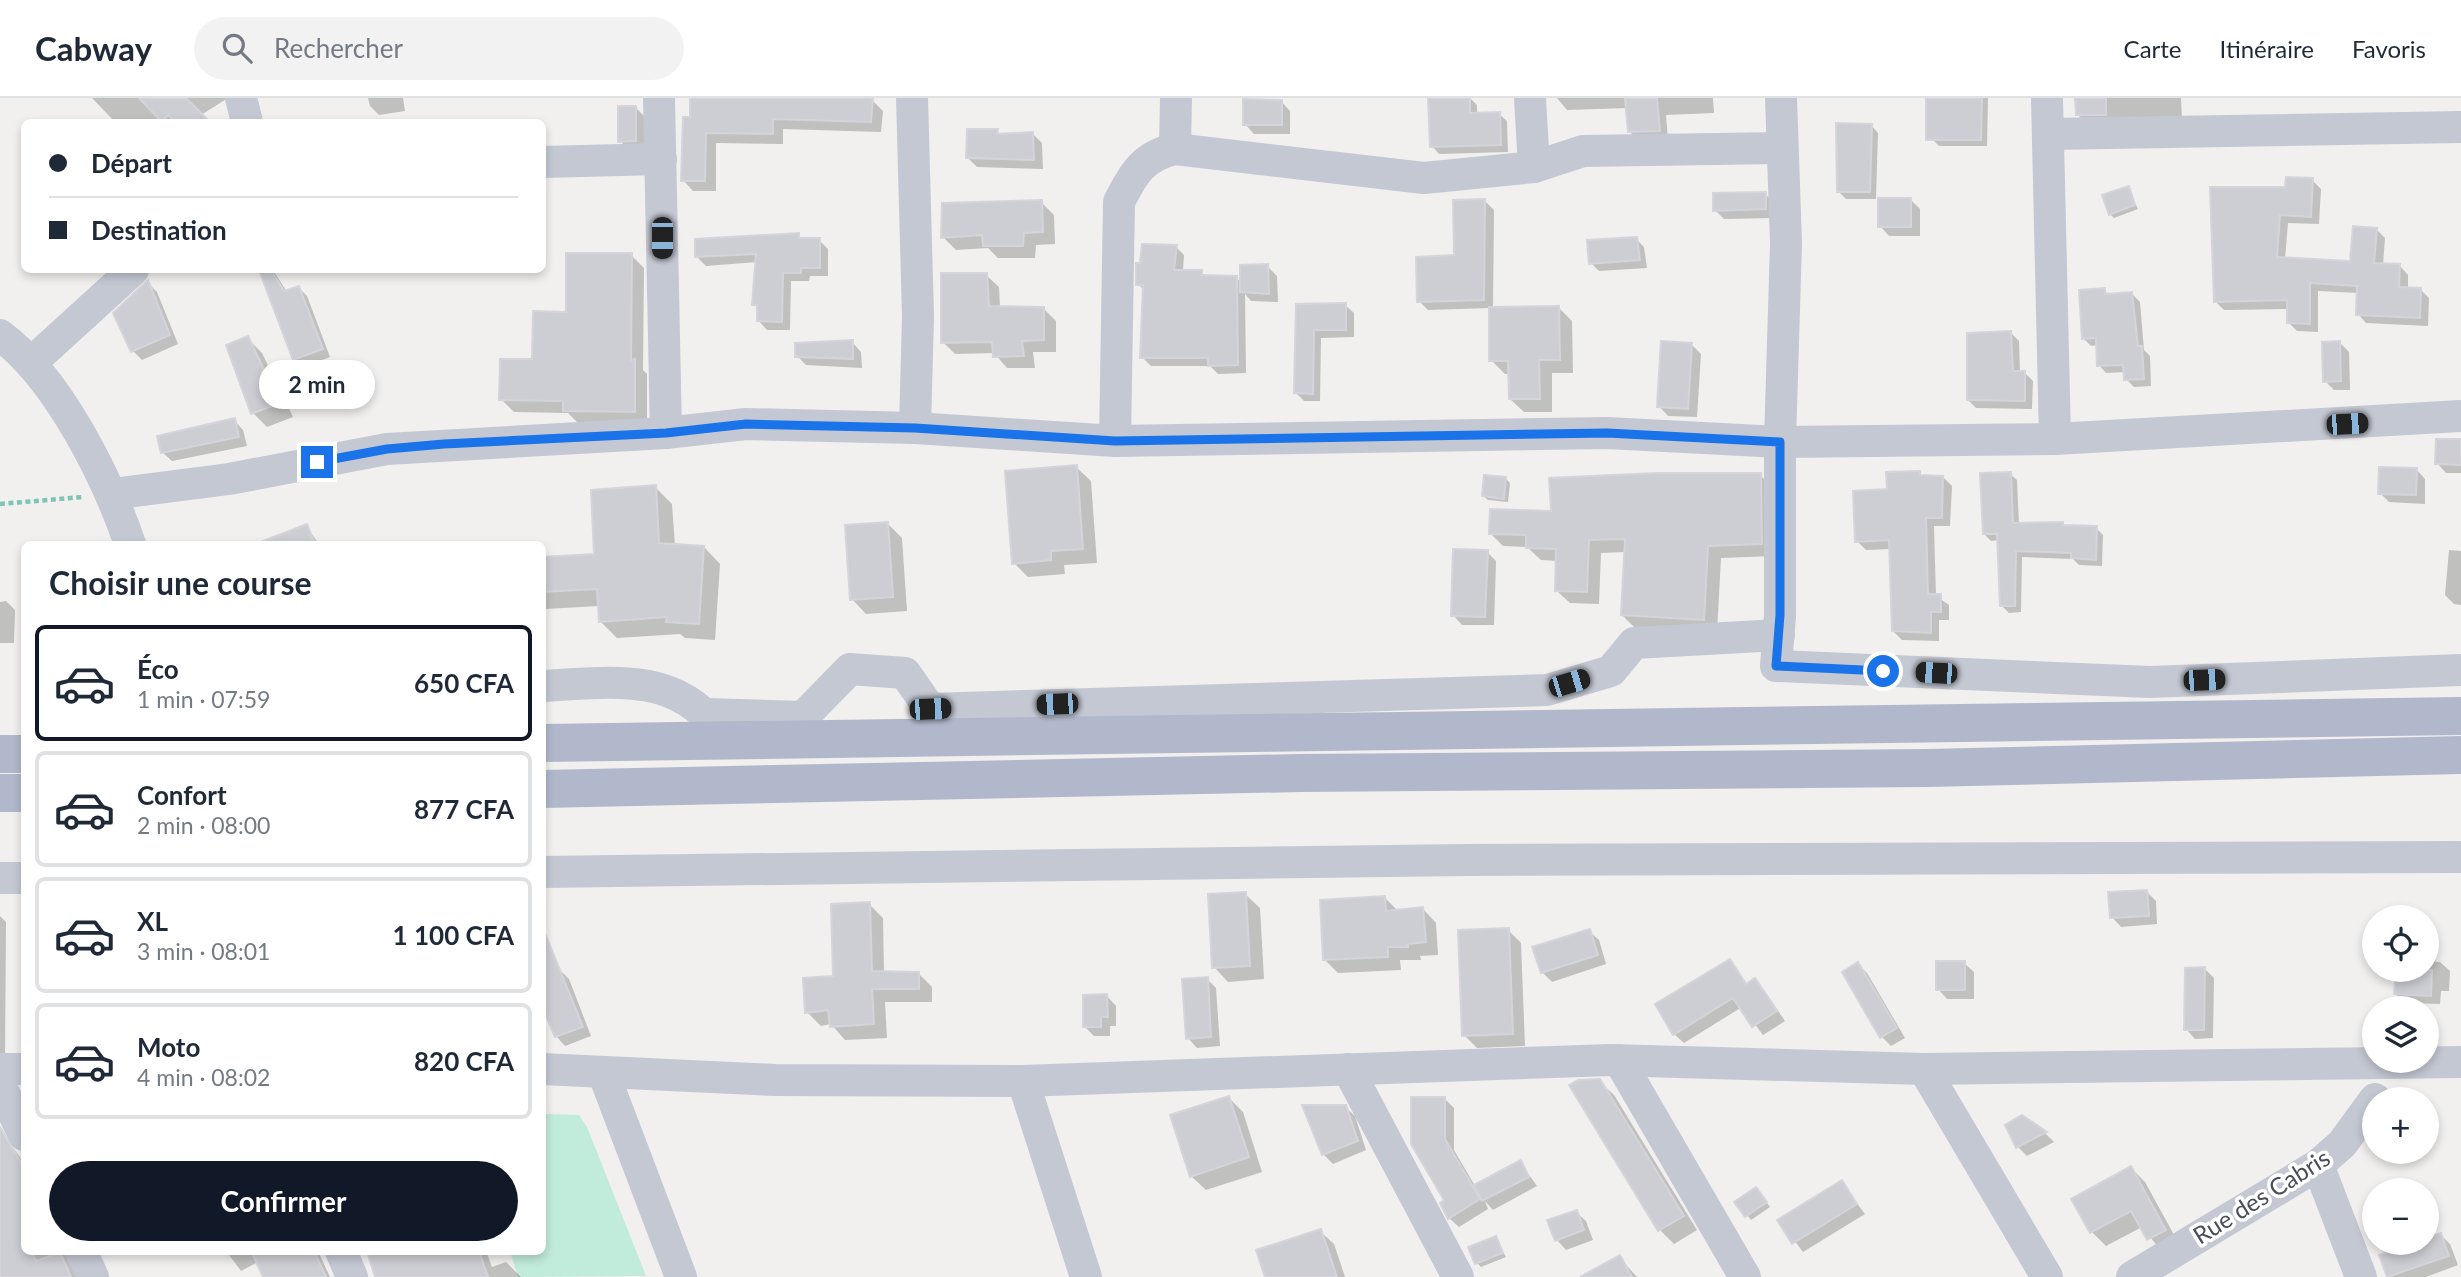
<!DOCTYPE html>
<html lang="fr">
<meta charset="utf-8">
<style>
:root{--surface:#fff;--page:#f2f2f3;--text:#1f2937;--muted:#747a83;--line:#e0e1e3;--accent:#111827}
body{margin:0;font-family:Lato,sans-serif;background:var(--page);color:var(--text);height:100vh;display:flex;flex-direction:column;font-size:26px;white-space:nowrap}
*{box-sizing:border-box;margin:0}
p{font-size:23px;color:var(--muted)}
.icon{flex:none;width:38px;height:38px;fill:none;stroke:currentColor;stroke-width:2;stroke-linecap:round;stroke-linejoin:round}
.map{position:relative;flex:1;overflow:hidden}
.panel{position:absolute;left:21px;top:443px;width:525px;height:714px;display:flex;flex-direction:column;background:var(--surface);border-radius:10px;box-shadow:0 4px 10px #0003}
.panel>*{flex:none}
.hud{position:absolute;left:21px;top:21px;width:525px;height:154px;border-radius:10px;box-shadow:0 4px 10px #0003;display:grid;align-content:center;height:154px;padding:0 28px;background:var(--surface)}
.controls{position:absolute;left:2362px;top:807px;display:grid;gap:14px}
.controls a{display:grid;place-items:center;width:77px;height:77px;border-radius:50%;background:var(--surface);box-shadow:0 4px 10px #0003;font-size:35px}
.end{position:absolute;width:32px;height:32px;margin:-16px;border:9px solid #1a73e8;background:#fff;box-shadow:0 0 0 4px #fff}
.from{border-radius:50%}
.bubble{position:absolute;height:49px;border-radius:24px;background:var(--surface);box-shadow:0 4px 10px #0003;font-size:23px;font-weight:700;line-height:49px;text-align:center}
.car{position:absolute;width:21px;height:42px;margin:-21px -10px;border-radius:9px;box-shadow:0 0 5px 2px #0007;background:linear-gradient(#222 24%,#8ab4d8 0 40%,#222 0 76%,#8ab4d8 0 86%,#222 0)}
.hud b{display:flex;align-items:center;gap:24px;height:66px;font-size:26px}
.hud b+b{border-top:2px solid var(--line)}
.hud i{width:18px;height:18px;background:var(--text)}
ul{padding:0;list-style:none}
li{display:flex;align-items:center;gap:21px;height:116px;margin:0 14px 10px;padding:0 14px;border:4px solid var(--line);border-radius:10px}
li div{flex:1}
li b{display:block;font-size:26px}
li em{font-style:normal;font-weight:700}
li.selected{border-color:var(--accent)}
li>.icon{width:63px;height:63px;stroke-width:1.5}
h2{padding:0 28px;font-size:32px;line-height:84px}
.cta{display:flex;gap:14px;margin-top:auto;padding:14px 28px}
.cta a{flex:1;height:80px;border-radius:42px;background:var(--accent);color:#fff;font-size:28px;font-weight:700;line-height:80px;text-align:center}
header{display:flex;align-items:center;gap:42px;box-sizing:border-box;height:98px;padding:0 35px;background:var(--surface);border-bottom:2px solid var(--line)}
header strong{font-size:33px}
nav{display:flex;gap:38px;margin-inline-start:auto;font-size:24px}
.search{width:490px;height:63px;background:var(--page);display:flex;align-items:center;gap:18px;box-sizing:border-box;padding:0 24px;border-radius:38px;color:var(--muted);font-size:26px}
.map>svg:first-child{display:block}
.green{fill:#c1ebdb}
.shadow{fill:#0003}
.building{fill:#cdcdd4;stroke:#d4d4da;stroke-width:2}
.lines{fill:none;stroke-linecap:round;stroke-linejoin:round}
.path{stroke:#7cc6b3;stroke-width:4.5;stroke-dasharray:5 3.5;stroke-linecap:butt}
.minor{stroke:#c4c8d3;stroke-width:32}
.major{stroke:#b1b8cb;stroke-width:38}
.route{stroke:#1a73e8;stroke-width:9}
.labels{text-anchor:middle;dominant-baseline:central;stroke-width:7;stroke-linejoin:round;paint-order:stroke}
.street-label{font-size:24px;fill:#494e5b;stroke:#fff}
</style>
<header>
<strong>Cabway</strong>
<div class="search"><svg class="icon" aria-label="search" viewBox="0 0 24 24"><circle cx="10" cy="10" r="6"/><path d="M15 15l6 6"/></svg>Rechercher</div>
<nav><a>Carte</a><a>Itinéraire</a><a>Favoris</a></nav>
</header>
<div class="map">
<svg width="2461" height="1179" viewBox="0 0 2461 1179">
<rect width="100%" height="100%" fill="#f1f0ef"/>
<path class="green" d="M543 1016 579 1017 587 1029 646 1178 518 1179 510 1153H542Z"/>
<g class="shadow">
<path d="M92 0H228L201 17 208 24H115Z"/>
<path d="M368 0H403L405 13 379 17 370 8Z"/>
<path d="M762 0 872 2 883 13 881 34 783 31V46L716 45V93H693L683 82 685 21Z"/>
<path d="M1430 0H1470L1477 7V17L1499 16 1507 23 1508 54 1439 56 1432 48Z"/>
<path d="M1557 0H1713L1714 15 1666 17 1668 42 1639 43 1629 33 1628 10 1567 12Z"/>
<path d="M1931 0H1988L1987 48H1939L1932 41Z"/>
<path d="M2077 0H2181L2182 22 2087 26 2077 16Z"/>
<path d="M1281 3 1290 13V36H1254L1245 26Z"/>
<path d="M636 10 645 19V52H629L620 43Z"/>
<path d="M1871 27 1878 35 1876 101H1846L1839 94Z"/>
<path d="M997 33 1001 37 1033 36 1042 45 1043 71 977 69 968 60Z"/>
<path d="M2312 82 2321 91 2319 126 2288 125 2285 161 2351 165 2377 132 2385 140 2383 167 2400 168 2408 177V191L2421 192 2429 200 2428 228 2366 225 2358 216 2359 195 2318 193V234L2297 233 2289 225V211L2224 212 2215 203 2287 91Z"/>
<path d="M2128 90 2138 111 2114 120 2110 116Z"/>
<path d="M1765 96 1775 105V120L1724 121 1715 112Z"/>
<path d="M1911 102 1920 111V138H1889L1880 128Z"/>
<path d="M1485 103 1494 112 1493 211 1559 210 1572 223 1573 275H1552V314H1524L1510 301V276H1505L1491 262 1490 210 1428 212 1419 203 1456 159Z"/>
<path d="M1041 104 1054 117 1055 146 1036 147 1035 160H998L988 150 956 152 943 139Z"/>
<path d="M798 137 803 142H819L828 151V178H810L809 183H791L790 232H767L759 223V211L754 206 757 164 706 168 697 159Z"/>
<path d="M1636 141 1644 149 1647 170 1599 173 1591 165Z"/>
<path d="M1176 149 1184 157 1183 174 1236 180 1242 185 1267 168 1277 178 1278 204 1251 203 1245 196 1246 275 1218 276 1210 268H1151L1142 259 1145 193 1138 186Z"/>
<path d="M631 157 644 170 643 272 647 276V326L578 325 568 315 514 314 501 301 567 215Z"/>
<path d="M261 172H273L287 194 299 190 307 198 330 259 303 269 294 261Z"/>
<path d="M986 177 999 189 1000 210 1044 211 1056 223V254H1033L1035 270H1007L994 255 955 256 943 244Z"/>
<path d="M148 185 157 194 178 246 142 262 133 253Z"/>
<path d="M2104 192 2109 197 2132 196 2140 204 2144 252 2150 258 2151 288 2134 289 2126 281 2125 274 2106 275 2099 267 2098 247 2091 248 2083 240Z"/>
<path d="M1345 207 1354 215V239L1321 240 1320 303H1304L1296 295 1298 208Z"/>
<path d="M2011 235 2019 243 2020 275H2025L2033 283 2032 311 1976 310 1968 302Z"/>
<path d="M248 241 262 255 293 319 267 329 253 315Z"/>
<path d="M852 244 861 254 862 270 806 267 797 258Z"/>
<path d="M2340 245 2349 254 2350 292H2334L2325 283Z"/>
<path d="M1692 247 1701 256 1697 319 1668 318 1659 308Z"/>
<path d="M234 322 243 332 247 348 172 363 162 354Z"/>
<path d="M2461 343V375H2446L2437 365Z"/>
<path d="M1076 369 1091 383 1097 465 1064 467 1065 476 1028 479 1014 465Z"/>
<path d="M2416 371 2425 381V406L2389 404 2380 395Z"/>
<path d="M1919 375 1923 379H1943L1952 388 1950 428H1934L1936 498 1949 507V522H1939V543L1902 542 1893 533 1891 451 1866 452 1857 443 1889 393Z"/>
<path d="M2010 376 2017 382 2019 427 2062 426 2065 429 2096 430 2103 437 2102 468 2079 467 2073 461 2022 459 2021 514 2009 515 2002 508 1999 442 1991 443 1984 436Z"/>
<path d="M1760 377 1773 390 1774 458 1721 460 1717 534 1635 530 1622 517 1626 454 1601 455 1599 506 1570 505 1557 493 1558 463 1541 462 1527 449 1503 448 1490 435 1552 415Z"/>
<path d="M1506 381 1510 385 1508 404 1488 402 1483 398Z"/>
<path d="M655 389 672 406 675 447 704 449 720 466 715 542 685 540 680 536 617 540 600 523 599 508 546 511 542 507V461L596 458Z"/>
<path d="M888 426 902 440 907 513 866 516 852 501Z"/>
<path d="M306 428 319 446H291L286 436Z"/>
<path d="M2449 452 2461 453V507L2454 506 2445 497Z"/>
<path d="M1487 454 1496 463 1494 527H1462L1453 517Z"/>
<path d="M6 503 15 512 14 545H0V504Z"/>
<path d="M2146 793 2156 803 2157 826 2121 829 2112 819Z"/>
<path d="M1245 796 1260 810 1264 881 1228 884 1214 869Z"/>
<path d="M1385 800 1398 813 1423 811 1436 825 1438 857 1420 858 1421 862H1400L1401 872 1338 875 1325 862Z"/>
<path d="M869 806 883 820 884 875H918L932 889V904H885L887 940 845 942 831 926 821 928 807 914 835 880Z"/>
<path d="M0 818 6 824 5 963 0 965Z"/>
<path d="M1508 832 1521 845 1525 948 1477 950 1464 937Z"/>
<path d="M1589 833 1599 842 1606 866 1552 884 1542 874Z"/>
<path d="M1730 863 1748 887 1755 882 1764 892 1785 923 1763 937 1742 909 1684 945 1674 936Z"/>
<path d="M2427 863 2440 864 2450 873 2449 893H2441L2440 906 2405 905 2396 896 2397 872H2427Z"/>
<path d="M1964 865 1974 874V901H1947L1938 891Z"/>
<path d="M1858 866 1867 875 1905 940 1891 948 1882 939Z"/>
<path d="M2205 871 2214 880 2213 940 2195 941 2186 931Z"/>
<path d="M560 872 569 881 591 938 565 948 556 938Z"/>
<path d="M1207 881 1216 890 1220 948 1197 950 1188 940Z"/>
<path d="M1107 898 1116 908V928H1110V938H1094L1085 929Z"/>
<path d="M1599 983 1614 997 1697 1132 1674 1146 1660 1132 1571 988Z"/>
<path d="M1229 1000 1243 1014 1262 1074 1206 1092 1191 1078Z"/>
<path d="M1445 1001 1454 1010V1052L1475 1088 1520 1064 1537 1088 1493 1112 1485 1103 1488 1111 1459 1129 1449 1120 1446 1103 1413 1046Z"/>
<path d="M1305 1009H1345L1355 1018 1366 1052 1333 1066 1323 1056Z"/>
<path d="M2022 1019 2046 1036 2054 1044 2027 1058 2018 1049Z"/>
<path d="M0 1031 24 1065V1153H69L76 1179H0Z"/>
<path d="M2131 1070 2145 1084 2179 1146 2163 1155 2142 1129 2106 1148 2092 1134 2074 1101Z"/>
<path d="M1841 1084 1865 1116 1803 1154 1779 1122Z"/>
<path d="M1760 1095 1770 1109 1751 1122 1737 1104Z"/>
<path d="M1576 1114 1586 1123 1593 1142 1566 1152 1557 1142Z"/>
<path d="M1320 1133 1334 1146 1345 1179H1267Z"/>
<path d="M2441 1137 2450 1146 2458 1167 2426 1179H2389L2381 1158 2427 1144Z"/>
<path d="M1495 1140 1506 1159 1481 1169 1477 1165Z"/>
<path d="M226 1153H318L330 1179H265L258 1164 241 1173Z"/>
<path d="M370 1153H486L492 1169 506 1164 521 1179H381Z"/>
<path d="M1619 1159 1637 1179H1583Z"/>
</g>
<g class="building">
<path d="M139 0H186L210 24H176L168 17 162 24Z"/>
<path d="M690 0H873L871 24 773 21V36L706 35 705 83H681L683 19H690Z"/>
<path d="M1428 0H1470V15L1500 14 1501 47 1430 49Z"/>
<path d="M1625 0H1657L1660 33 1628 34Z"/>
<path d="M1926 0H1982L1981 42H1926Z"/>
<path d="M2075 0H2106V17H2076Z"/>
<path d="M1243 1 1282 2V27H1243Z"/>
<path d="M618 8H636V43L618 44Z"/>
<path d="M1836 25 1872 26 1870 94H1837Z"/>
<path d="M967 31H998L997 36 1033 34 1034 62 966 60Z"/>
<path d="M2286 79 2313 80 2311 119 2280 117 2277 159 2350 163 2353 128 2377 130 2374 165 2400 166 2399 189 2421 190 2420 220 2356 217 2357 188 2310 185V226L2287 225V202L2214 204 2210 89H2285Z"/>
<path d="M2129 88 2135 107 2109 117 2102 97Z"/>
<path d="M1766 94V111L1713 113V95Z"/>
<rect x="1878" y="100" width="33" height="29"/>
<path d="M1485 101 1484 202 1417 204 1416 159 1454 157 1453 102Z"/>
<path d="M1042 102 1043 134 1024 135 1023 148H983L982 137 941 140 942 105Z"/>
<path d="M799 135V140H820V170H801V175H783L782 224 757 223V207H752L756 156 695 159V141Z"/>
<path d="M1637 139 1640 162 1589 166 1587 142Z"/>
<path d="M1142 146 1177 147 1174 172H1202V177L1237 178 1238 267 1208 268V260H1140L1143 187H1136V165H1140Z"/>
<path d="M566 155H632L631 262 635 261V314L563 313V303L499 302 500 261H532L533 213 566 214Z"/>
<path d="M1268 166 1269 196 1240 194V167Z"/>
<path d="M259 172H271L284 193 299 188 323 251 293 262Z"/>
<path d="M941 175H987L989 208 1044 209V242L1022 243 1024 258 993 259 992 244 941 245Z"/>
<path d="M148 182 170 237 131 254 113 215Z"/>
<path d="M2105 190V196L2132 194 2138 248H2142L2144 281 2124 282 2123 267 2097 268 2096 240 2082 241 2079 192Z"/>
<path d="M1346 205V232H1314L1313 296 1294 295 1296 206Z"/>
<path d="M1559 208 1560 262H1539L1540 301H1509L1508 263H1489V209Z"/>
<path d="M2011 233 2013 273H2025V303L1967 302V235Z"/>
<path d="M248 238 280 305 251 316 226 247Z"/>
<path d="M853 242V261L795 259V245Z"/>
<path d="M1661 243 1692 245 1688 311 1657 309Z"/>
<path d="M2340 243 2341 283 2323 284 2322 244Z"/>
<path d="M235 320 239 339 161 355 157 338Z"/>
<path d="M2436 341H2461V367L2435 366Z"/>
<path d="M1077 367 1083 451 1051 453V462L1012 466 1005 373Z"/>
<path d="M2379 369 2417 370 2416 397 2378 396Z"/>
<path d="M1920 373V377L1943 378 1942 420H1926L1928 496H1941V514H1931V535L1892 533 1889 442 1855 444 1853 393 1887 391 1886 374Z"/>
<path d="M2011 374 2013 425 2063 424V427L2097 428 2096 462 2071 460V455L2016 453 2015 508H2000L1997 436H1983L1980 375Z"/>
<path d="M1657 375H1761L1762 446 1708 448 1704 522 1621 517 1625 441 1589 442 1587 494 1555 493 1556 451 1526 450V437L1489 436 1490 411 1551 413 1549 380Z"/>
<path d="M1484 377 1506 379 1504 401 1482 398Z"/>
<path d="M656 387 659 445 704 448 699 526 666 524 667 519 599 524 597 491 542 494V459L594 456 591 392Z"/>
<path d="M888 424 893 499 850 502 845 427Z"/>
<path d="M307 426 315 446H258V445Z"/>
<path d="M1453 451 1488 452 1485 519 1451 518Z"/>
<path d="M2147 792 2149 818 2110 820 2108 794Z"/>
<path d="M1246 794 1250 868 1212 870 1208 796Z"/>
<path d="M1385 798 1386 813 1423 809 1426 844 1408 846V849H1388V859L1323 862 1320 802Z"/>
<path d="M870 804 872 873 919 874V891H872L874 926 830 929 828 912 805 915 803 880 833 878 831 806Z"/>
<path d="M542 828 583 929 555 939 542 908Z"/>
<path d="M1509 830 1513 936 1462 938 1458 832Z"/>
<path d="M1590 831 1598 857 1541 875 1532 849Z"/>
<path d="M1730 861 1746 886 1755 880 1777 913 1752 929 1733 900 1673 937 1655 906Z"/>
<rect x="1936" y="863" width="29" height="29"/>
<path d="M1858 864 1897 930 1880 940 1842 874Z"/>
<path d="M2205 869 2204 932H2184L2185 870Z"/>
<path d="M2396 872H2432L2431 898 2394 896Z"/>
<path d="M1208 879 1211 939 1186 941 1182 881Z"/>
<path d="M1107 896 1108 919H1101V929H1083V897Z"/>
<path d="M1600 981 1684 1118 1658 1133 1569 987 1578 982Z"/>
<path d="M1229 998 1249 1059 1190 1079 1170 1017Z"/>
<path d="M1411 999H1445V1041L1480 1101 1448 1121 1440 1105 1444 1102 1411 1046Z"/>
<path d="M1302 1007H1346L1358 1043 1322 1057Z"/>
<path d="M2022 1017 2047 1034 2016 1050 2005 1027Z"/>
<path d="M0 1029 24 1070V1153H32L36 1163 60 1154 71 1179H0Z"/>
<path d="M1521 1062 1529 1079 1482 1103 1474 1087Z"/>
<path d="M2131 1068 2166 1132 2147 1142 2131 1113 2090 1135 2071 1101Z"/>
<path d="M1842 1082 1857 1106 1792 1146 1777 1122Z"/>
<path d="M1756 1089 1767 1104 1745 1119 1734 1104Z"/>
<path d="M1577 1112 1584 1132 1555 1143 1547 1122Z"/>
<path d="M1321 1131 1337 1179H1265L1256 1152Z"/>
<path d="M2441 1135 2449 1158 2387 1179 2379 1157 2414 1144H2427V1140Z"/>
<path d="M1496 1138 1503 1155 1475 1166 1468 1149Z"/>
<path d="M251 1153H314L326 1179H263Z"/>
<path d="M367 1153H479L488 1179H375Z"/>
<path d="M1620 1157 1632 1179H1580Z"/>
</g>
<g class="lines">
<path class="path" d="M0 406 83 399"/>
<g class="minor">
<path d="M241 0 247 24"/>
<path d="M659 0 666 335"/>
<path d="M912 0 918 218 915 330"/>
<path d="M1530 0 1534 69"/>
<path d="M1781 0 1786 145 1780 344V518L1776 568 2150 584 2461 572"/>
<path d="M2047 0 2055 341"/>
<path d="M2048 36 2461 29"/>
<path d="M1175 51 1176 0"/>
<path d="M542 64 661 61"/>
<path d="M0 237C58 280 107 379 130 446"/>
<path d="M32 264 133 172"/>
<path d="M1115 343 1119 104C1133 76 1143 58 1175 51L1424 80 1534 69 1583 53 1782 50"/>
<path d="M112 396 229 381 387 351 666 335 746 326 915 330 1115 343 1607 335 1780 344 2055 341 2461 318"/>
<path d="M542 588C607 585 672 572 717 630"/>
<path d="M706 616 803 619 850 571 905 575 930 611 1547 592 1611 573 1634 545 1779 537"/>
<path d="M542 774 1467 762 2461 759"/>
<path d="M0 780H24"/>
<path d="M1619 962 1745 1179"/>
<path d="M0 971H24"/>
<path d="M542 971 775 982 1023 983 1610 962 1924 971 2461 964"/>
<path d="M1348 971 1458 1179"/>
<path d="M1924 971 2047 1179"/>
<path d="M603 974 681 1179"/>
<path d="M1023 983 1086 1179"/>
<path d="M0 987 24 1037"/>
<path d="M2318 1067 2361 1179"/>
<path d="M81 1153 93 1179"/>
<path d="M341 1153 352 1179"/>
<path d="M2132 1179 2318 1067 2342 1046 2375 1001"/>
</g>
<g class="major">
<path d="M542 645 2461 618"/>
<path d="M0 656H24"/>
<path d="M542 691 1300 675 1928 670 2461 657"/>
<path d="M0 695H24"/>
</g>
</g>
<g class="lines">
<path class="route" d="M317 364 387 351 444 346 666 335 746 326 915 330 1115 343 1607 335 1780 344V517L1776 568 1883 573"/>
</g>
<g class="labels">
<g class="street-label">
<text transform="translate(2261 1098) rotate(-32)">Rue des Cabris</text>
</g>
</g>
</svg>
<div class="controls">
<a><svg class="icon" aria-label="locate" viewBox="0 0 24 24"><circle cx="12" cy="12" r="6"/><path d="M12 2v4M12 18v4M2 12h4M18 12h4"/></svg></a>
<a><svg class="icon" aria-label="layers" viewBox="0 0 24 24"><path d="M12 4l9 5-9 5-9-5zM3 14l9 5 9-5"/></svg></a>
<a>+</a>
<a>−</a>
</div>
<i class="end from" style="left:1883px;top:573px"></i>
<i class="end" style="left:317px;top:364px"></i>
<div class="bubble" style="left:259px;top:262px;width:116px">2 min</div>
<i class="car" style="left:662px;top:140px;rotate:180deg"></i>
<i class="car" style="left:2347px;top:326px;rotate:87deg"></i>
<i class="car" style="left:1936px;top:575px;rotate:273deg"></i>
<i class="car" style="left:2204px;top:582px;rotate:88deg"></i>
<i class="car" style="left:1569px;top:585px;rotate:73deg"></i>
<i class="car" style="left:1057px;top:606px;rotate:268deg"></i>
<i class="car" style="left:930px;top:611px;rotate:88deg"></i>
<div class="hud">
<b><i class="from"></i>Départ</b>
<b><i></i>Destination</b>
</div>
<section class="panel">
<h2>Choisir une course</h2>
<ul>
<li class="selected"><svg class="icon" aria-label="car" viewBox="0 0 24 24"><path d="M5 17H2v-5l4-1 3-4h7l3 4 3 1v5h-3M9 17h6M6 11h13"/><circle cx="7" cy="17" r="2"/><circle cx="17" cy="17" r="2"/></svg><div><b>Éco</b><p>1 min · 07:59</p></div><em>650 CFA</em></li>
<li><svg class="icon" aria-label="car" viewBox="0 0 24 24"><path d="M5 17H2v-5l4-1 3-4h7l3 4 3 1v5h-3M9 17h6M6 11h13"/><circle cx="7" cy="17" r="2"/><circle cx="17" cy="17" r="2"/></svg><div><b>Confort</b><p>2 min · 08:00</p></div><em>877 CFA</em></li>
<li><svg class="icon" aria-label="car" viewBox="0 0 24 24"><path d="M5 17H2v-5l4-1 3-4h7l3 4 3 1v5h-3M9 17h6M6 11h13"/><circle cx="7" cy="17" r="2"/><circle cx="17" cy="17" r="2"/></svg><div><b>XL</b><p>3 min · 08:01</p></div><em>1 100 CFA</em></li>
<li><svg class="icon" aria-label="car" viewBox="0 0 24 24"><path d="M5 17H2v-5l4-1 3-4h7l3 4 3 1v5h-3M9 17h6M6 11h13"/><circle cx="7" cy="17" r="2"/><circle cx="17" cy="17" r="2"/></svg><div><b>Moto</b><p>4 min · 08:02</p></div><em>820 CFA</em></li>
</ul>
<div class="cta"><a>Confirmer</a></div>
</section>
</div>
